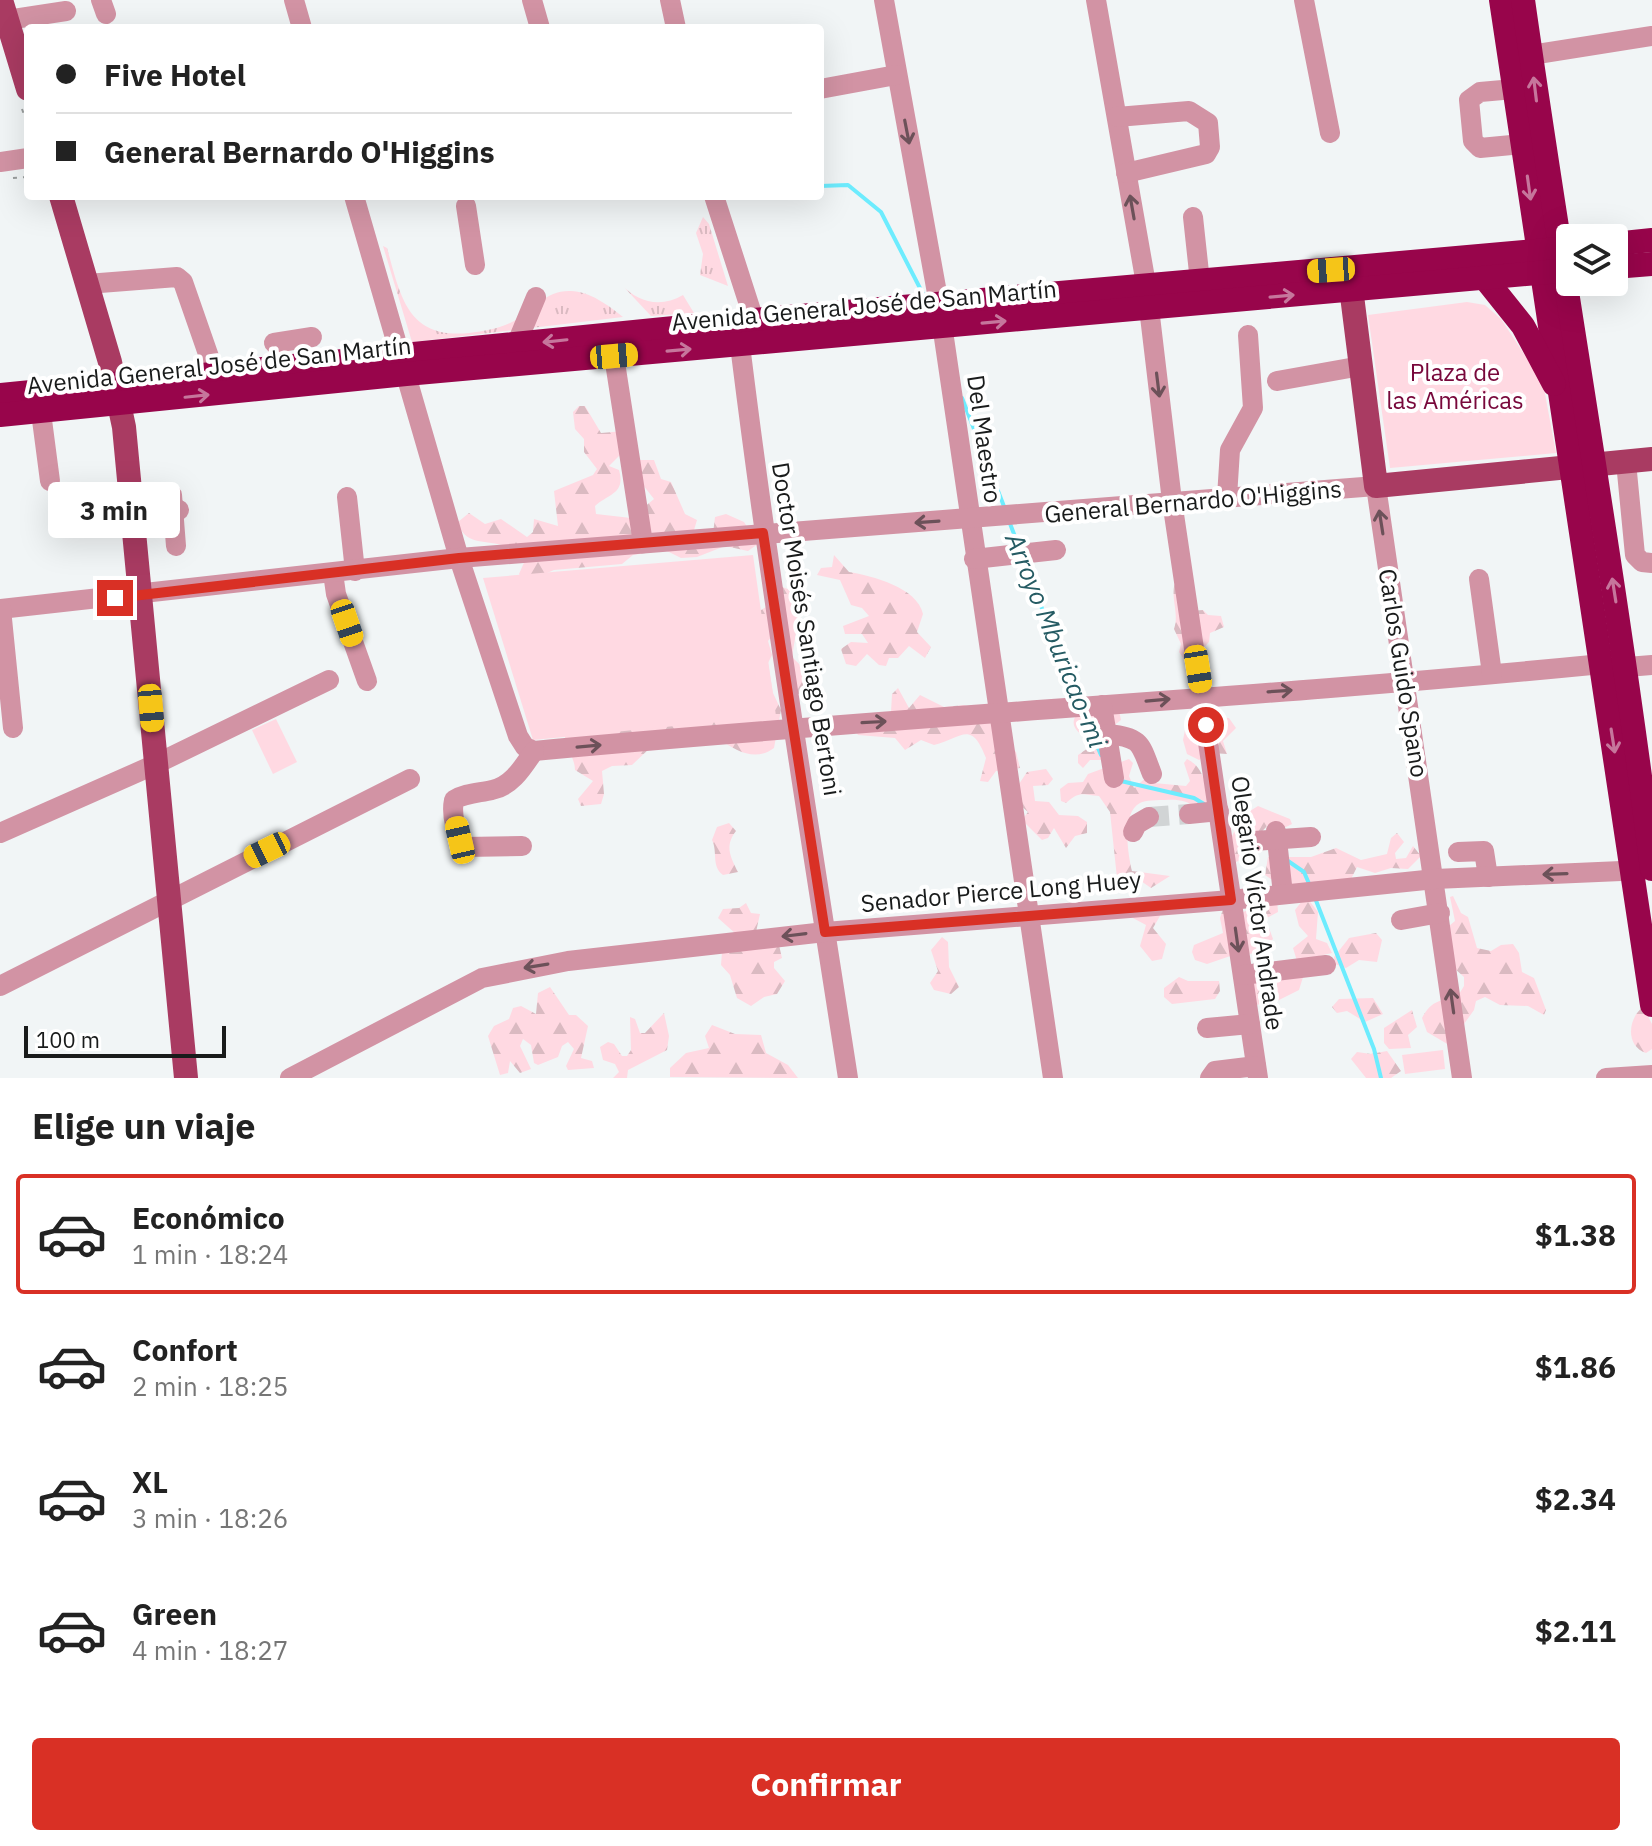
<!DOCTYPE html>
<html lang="es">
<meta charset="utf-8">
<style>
:root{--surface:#fff;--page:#f2f2f2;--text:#222;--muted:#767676;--line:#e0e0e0;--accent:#d93025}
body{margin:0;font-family:"IBM Plex Sans",sans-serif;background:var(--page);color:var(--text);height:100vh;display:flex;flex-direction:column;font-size:30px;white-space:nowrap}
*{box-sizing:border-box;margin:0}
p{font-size:26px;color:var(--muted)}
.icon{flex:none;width:44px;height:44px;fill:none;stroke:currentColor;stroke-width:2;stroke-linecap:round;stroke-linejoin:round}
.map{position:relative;height:1078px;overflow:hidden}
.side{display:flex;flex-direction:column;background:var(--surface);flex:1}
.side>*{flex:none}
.banner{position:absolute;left:24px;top:24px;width:800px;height:176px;border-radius:8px;box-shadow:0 8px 32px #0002;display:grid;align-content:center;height:176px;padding:0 32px;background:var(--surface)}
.tools{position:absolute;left:1556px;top:224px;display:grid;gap:16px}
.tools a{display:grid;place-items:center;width:72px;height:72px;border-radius:8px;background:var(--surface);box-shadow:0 8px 32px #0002;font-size:40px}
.scale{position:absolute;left:24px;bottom:20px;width:202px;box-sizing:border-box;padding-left:8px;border:4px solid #191b1b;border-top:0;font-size:22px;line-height:28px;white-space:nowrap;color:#191b1b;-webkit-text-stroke:6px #fff;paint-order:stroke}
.end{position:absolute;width:36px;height:36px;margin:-18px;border:10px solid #d93025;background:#fff;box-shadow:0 0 0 4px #fff}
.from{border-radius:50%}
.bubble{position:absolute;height:56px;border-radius:8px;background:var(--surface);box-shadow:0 8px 32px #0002;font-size:26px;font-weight:700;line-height:56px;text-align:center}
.car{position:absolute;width:24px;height:48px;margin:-24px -12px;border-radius:10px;box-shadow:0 0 6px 2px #0007;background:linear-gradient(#f5c518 24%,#345 0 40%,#f5c518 0 76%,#345 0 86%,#f5c518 0)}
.banner b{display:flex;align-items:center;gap:28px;height:76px;font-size:30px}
.banner b+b{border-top:2px solid var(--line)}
.banner i{width:20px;height:20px;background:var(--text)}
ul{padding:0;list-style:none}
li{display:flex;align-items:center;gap:24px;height:120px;margin:0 16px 12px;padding:0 16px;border:4px solid transparent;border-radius:8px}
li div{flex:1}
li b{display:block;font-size:30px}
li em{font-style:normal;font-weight:700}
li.on{border-color:var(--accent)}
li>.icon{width:72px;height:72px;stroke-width:1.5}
h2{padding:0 32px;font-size:36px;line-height:96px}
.cta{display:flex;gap:16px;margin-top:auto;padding:16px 32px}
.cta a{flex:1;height:92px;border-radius:8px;background:var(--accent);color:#fff;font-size:32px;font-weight:700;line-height:92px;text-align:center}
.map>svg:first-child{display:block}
.grass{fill:url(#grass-tufts)}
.forest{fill:url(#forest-firs)}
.green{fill:#ffd9e2}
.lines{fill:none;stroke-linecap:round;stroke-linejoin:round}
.stream{stroke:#6decfe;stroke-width:4}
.minor-tunnel{stroke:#d1d4d5;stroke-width:20;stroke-dasharray:20 10;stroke-linecap:butt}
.path{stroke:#9a9e9e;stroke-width:2;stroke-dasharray:4 6;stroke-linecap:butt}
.minor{stroke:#d293a4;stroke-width:20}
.major{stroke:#a93b62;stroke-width:24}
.highway{stroke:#98054b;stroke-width:24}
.oneway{stroke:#c6769c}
.oneway2{stroke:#6c5159}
.route{stroke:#d93025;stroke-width:10}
.labels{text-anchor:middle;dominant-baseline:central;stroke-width:8;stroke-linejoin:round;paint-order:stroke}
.street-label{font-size:24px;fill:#191b1b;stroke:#fff}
.park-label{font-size:24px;fill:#78083b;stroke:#fff}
.water-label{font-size:26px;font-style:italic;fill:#255b63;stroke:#fff}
</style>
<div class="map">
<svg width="1652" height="1078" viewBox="0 0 1652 1078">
<defs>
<pattern id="grass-tufts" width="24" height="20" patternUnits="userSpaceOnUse" patternTransform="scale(2)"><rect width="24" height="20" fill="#ffd9e2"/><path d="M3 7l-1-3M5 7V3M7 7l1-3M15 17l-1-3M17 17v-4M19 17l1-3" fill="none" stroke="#dabac1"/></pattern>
<pattern id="forest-firs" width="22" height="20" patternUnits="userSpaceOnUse" patternTransform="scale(2)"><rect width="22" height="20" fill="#ffd9e2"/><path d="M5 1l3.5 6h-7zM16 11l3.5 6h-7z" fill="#dabac1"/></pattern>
</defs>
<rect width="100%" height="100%" fill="#f1f5f6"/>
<g class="grass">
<path d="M703 217 709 224 728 286 700 275 703 254 696 233Z"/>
<path d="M383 246 387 248C401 298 408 339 469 333 486 331 502 328 516 320 535 309 545 291 569 291 588 290 608 305 623 317L412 342Z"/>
<path d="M621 284C638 303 661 308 683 295L694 313 651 316Z"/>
</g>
<g class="forest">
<path d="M579 406H585L601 433 624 431 625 450 609 466 619 470C626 494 608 494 595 506L596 514 631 518 654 499 643 485 635 460H654L661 479 671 482 685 514 697 520 694 530 713 534 715 517 726 514 744 522 758 544 748 551 725 546 697 557 681 558 665 550 633 555 622 564 554 570 524 583 519 574 526 558C518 554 510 548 502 545 483 540 464 545 458 522L469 513 485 524 501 519 527 537 533 532 534 519 558 526 554 491 593 475 597 469 584 452V439L575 429 573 412Z"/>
<path d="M834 555 849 572C872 576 917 587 923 614L917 632 931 647 925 658 909 646 898 658H889L886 666 879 665 867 654 856 666 846 664 841 649 851 642 868 643 862 634H845L843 626 869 616 862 608 851 605 840 580 817 575 821 568 832 567Z"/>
<path d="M1176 580 1190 611 1203 610 1208 615 1221 616 1224 627 1210 633 1209 642 1188 665 1179 652 1181 644 1174 629C1180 613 1169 596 1176 580Z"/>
<path d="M780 586 790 590 791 601 800 608 792 657C806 671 811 672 803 693L798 694Z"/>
<path d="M766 607 774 634 768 641 772 655 768 663 773 693 781 710 774 748C755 762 737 751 720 740L650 748 632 765 612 766 602 771 604 794 601 804 581 806 578 799 593 781 575 770C575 756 563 746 565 732Z"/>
<path d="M898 688 909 708 920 695 944 707 964 705 986 713 1016 752 1020 768 996 771 988 782 980 781 986 758C971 719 962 738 934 745L921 740 905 750 895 738 858 735 854 729 891 712 892 694Z"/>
<path d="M1119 710 1121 720 1096 739 1102 760H1090L1083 768 1078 763V755L1091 746C1085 734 1066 729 1077 714Z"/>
<path d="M1220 717 1229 718 1236 728 1223 741 1227 754 1212 753 1199 760 1187 754 1183 740 1187 720Z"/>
<path d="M1129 759 1133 763 1129 776 1134 788 1148 776 1154 783 1186 786 1190 781 1184 763 1187 759C1205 768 1205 785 1209 803L1195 808C1188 800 1176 799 1165 800 1159 800 1145 800 1140 803 1121 813 1128 855 1132 871L1170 876 1151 888 1141 881 1125 884 1117 878 1110 812 1099 796C1083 795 1080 790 1066 803L1061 801 1060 789 1068 783 1083 782 1088 774Z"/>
<path d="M1046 769 1053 779 1048 785 1033 786 1035 801 1049 802 1059 815 1078 816 1087 822V833L1075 836 1066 848 1054 828 1048 838 1042 840 1022 820 1028 812 1019 804V784L1027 772Z"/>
<path d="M1258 806 1290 819 1292 824 1286 827 1268 825 1251 843 1249 856 1236 862 1229 842 1242 816Z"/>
<path d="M729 823 736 831C724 846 731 858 738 872L723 875C711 866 718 852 712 840L717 827Z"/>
<path d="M1397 833 1404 842 1395 853 1396 859 1406 858 1413 846 1421 856 1408 869 1391 868 1375 873 1357 867 1351 879 1289 891 1265 875 1268 857H1311L1336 848 1361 860 1387 854 1391 838Z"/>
<path d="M1453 896 1461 913 1468 917 1477 948 1491 951 1501 945 1513 944 1519 953 1522 972 1534 978 1546 1010 1544 1015 1528 1006 1500 1005 1485 997 1476 1001 1474 1010 1449 1045 1427 1032 1422 1018C1430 1003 1438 999 1456 999L1464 986V977L1454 968 1449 926 1455 921 1450 897Z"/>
<path d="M1277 899 1278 912 1263 920 1261 925 1269 928 1273 939 1264 949 1250 954 1242 952 1207 964 1195 960 1192 952 1194 945 1223 933 1220 918 1223 909 1243 912Z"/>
<path d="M1308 899 1318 912 1316 939 1327 943 1332 953 1297 961 1293 948 1308 936 1299 926 1295 910 1302 901Z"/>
<path d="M746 903 751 913 760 914 756 932 736 934 718 918 723 909 739 908Z"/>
<path d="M1159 912 1160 916 1153 928 1166 944 1162 959 1152 961 1140 946 1146 925 1131 917Z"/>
<path d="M1376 933 1382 940 1377 962 1359 960 1346 968 1335 964 1334 957 1349 938Z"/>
<path d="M942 937 948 942 949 967 959 987 951 994 934 990 930 983 938 971 931 950Z"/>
<path d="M779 945 782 958 774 962V968L785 981 777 994 764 997 751 1006 737 998 730 975 721 965 722 952Z"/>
<path d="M1304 974 1299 990 1275 1002 1255 1005 1253 983Z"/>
<path d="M1179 977 1188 981H1219L1220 991 1215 999 1172 1004 1164 997V988Z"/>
<path d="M550 987 569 1015H576L588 1026 581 1058 592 1061 594 1068 568 1070 566 1066 574 1049 568 1042 562 1046 558 1057 538 1065 534 1063 531 1045 523 1039 520 1046 531 1069 520 1073 510 1061 508 1073 500 1075 488 1036 494 1026 509 1019 513 1008 521 1006 536 1014 538 993Z"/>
<path d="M1373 998 1383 1014 1365 1022 1347 1011 1337 1013 1332 1007 1339 999Z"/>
<path d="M1643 1007 1652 1024V1049L1646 1053C1625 1046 1628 1018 1643 1007Z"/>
<path d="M1412 1010 1417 1027 1408 1035 1411 1048 1389 1049 1384 1043V1028Z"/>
<path d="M664 1013 669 1036 667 1050 628 1070 627 1078H613L619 1072 615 1064 603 1060 600 1047 608 1042 614 1044 622 1056H627L631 1050 630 1017 635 1019 640 1033H645Z"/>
<path d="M712 1025 735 1034 761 1035 766 1053 788 1065 798 1078 670 1077V1068L686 1053 709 1048 705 1036Z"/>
<path d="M1387 1051 1401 1071 1391 1078H1366L1351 1059 1357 1052 1371 1054Z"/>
</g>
<g class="green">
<path d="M1467 302 1485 305 1501 319 1543 383 1556 453 1390 468 1368 315Z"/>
<path d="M753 555 776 716 533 740 483 578Z"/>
<path d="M276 719 297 762 273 774 252 730Z"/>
<path d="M1443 1050 1445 1069 1405 1074 1402 1055Z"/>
</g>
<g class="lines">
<g class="stream">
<path d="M820 186 848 185 881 212 924 296"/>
<path d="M962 398 1005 509"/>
<path d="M1009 521 1019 547"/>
<path d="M1023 559 1077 700"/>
<path d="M1082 712 1101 755"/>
<path d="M1121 781 1194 798 1204 804"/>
<path d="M1225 818 1251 835"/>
<path d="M1288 861 1304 872 1310 886"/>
<path d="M1315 898 1374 1049 1381 1078"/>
</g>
<path class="minor-tunnel" d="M1149 817 1189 814"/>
<g class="path">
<path d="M22 109 28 126"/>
<path d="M13 178 28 177"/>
</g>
<g class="minor">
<path d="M101 0 106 14"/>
<path d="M294 0 302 28"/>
<path d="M532 0 540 28"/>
<path d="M670 0 676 28"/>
<path d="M884 0 939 304 1053 1078"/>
<path d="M1096 0 1146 284"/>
<path d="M1304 0 1330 133"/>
<path d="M7 20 66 11"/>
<path d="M1531 55 1652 36"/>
<path d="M820 89 896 75"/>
<path d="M1514 89 1480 92 1469 100 1473 141 1480 148 1522 144"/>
<path d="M1117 117 1189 111 1208 123 1210 147 1206 154 1126 173"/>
<path d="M0 162 28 158"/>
<path d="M354 196 459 558 518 736 525 747 534 751C890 717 1246 699 1602 664"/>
<path d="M714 196 754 320 740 345 742 361C772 601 811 839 848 1078"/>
<path d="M466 206 475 265"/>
<path d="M1193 217 1201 291"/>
<path d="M87 284 177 277 183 282 215 374"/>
<path d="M1149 308 1172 501 1258 1078"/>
<path d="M274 343 312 337"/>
<path d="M516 345 536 297"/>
<path d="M614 356 643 543"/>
<path d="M1277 381 1361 366"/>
<path d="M42 420 50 481"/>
<path d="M1626 462 1635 555 1642 562 1652 563"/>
<path d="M172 495 176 546"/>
<path d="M347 497 355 571"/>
<path d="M1227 497 1230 450 1253 408 1248 335"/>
<path d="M133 514 179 510"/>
<path d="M974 559 1056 550"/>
<path d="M333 573 336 594 367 681"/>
<path d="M1479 579 1492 674"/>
<path d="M0 609 459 558 1376 486 1462 1078"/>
<path d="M1 609 13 728"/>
<path d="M1627 667 1652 665"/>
<path d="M1102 705 1114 778"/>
<path d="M1108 734C1142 738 1140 743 1152 774"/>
<path d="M1189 814 1219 811"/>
<path d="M1276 831 1283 894"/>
<path d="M1133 832 1137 824 1149 817"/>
<path d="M0 833 156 764 329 680"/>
<path d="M1254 841 1311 837"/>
<path d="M522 846 465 847C456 836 451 814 454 800 465 793 479 793 492 790 512 786 523 767 534 751"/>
<path d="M1458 852 1484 851 1488 877"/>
<path d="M1401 920 1440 913"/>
<path d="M1243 975 1326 965"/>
<path d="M0 986 410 779"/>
<path d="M1207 1028 1250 1024"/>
<path d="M290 1078 482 978 568 961 825 932 1231 900 1435 879 1644 870"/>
<path d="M1210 1078 1215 1071 1256 1066"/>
<path d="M1606 1078 1652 1075"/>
</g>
<g class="major">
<path d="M1 0 28 89"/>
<path d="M61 196 110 362 124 427 186 1078"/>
<path d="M1349 272 1376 486 1652 459"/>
</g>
<g class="highway">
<path d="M1501 0 1652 1005"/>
<path d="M1523 0C1564 290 1616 578 1652 869"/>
<path d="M1614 244 1652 240"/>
<path d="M1614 267 1652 264"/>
<path d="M1483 276 1523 326 1554 384"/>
<path d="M0 395 754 320 1570 248"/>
<path d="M0 415 406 374 1570 270"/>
</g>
</g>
<defs><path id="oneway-shaft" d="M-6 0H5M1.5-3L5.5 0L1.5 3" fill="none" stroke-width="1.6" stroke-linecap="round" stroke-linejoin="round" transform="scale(2)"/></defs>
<g class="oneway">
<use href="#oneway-shaft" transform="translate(1535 89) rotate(-97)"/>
<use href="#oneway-shaft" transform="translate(1529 188) rotate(82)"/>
<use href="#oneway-shaft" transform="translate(1282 296) rotate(-5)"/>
<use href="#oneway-shaft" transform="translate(994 322) rotate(-5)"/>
<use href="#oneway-shaft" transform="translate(555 341) rotate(174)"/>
<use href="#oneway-shaft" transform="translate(679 350) rotate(-5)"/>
<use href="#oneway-shaft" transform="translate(197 396) rotate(-6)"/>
<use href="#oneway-shaft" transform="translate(1614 590) rotate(-99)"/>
<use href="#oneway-shaft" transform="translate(1613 741) rotate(81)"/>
</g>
<g class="oneway2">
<use href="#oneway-shaft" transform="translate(907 132) rotate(79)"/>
<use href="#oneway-shaft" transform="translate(1132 207) rotate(-100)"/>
<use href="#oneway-shaft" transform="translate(1158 385) rotate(83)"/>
<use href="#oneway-shaft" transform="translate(927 522) rotate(176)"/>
<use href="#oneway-shaft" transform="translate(1381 522) rotate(-99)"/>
<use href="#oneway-shaft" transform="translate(1280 691) rotate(-4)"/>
<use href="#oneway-shaft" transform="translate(1158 700) rotate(-5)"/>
<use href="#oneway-shaft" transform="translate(874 722) rotate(-3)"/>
<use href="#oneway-shaft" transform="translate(589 746) rotate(-5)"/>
<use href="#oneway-shaft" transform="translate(1555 874) rotate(178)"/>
<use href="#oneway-shaft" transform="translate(794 935) rotate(173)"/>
<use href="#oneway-shaft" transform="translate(1237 940) rotate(82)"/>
<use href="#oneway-shaft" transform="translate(536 966) rotate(171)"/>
<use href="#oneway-shaft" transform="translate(1452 1001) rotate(-98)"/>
</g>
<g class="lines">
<path class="route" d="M115 598 459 558 763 533 825 932 1231 900 1206 725"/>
</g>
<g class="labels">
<g class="street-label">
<text transform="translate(864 305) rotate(-5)">Avenida General José de San Martín</text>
<text transform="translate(219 365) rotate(-6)">Avenida General José de San Martín</text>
<text transform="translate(985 439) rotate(82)">Del Maestro</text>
<text transform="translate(1193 501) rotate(-5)">General Bernardo O'Higgins</text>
<text transform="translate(807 629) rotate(81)">Doctor Moisés Santiago Bertoni</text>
<text transform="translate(1404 673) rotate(81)">Carlos Guido Spano</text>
<text transform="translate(1001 891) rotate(-5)">Senador Pierce Long Huey</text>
<text transform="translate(1258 903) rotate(82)">Olegario Víctor Andrade</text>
</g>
<g class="park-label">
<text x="1455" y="372">Plaza de<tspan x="1455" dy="28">las Américas</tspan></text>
</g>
<g class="water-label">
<text transform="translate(1057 640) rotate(68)">Arroyo Mburicao-mi</text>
</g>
</g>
</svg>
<div class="tools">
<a><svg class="icon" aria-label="layers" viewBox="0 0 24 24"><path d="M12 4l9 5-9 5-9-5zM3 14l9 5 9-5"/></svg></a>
</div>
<div class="scale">100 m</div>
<i class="end from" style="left:1206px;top:725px"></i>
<i class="end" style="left:115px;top:598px"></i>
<div class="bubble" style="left:48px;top:482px;width:132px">3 min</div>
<i class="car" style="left:1331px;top:270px;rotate:266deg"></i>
<i class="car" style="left:614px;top:356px;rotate:85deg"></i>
<i class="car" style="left:347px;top:623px;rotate:161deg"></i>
<i class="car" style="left:1198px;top:669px;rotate:171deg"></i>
<i class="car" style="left:151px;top:708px;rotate:175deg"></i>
<i class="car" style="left:460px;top:840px;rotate:347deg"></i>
<i class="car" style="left:267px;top:850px;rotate:244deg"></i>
<div class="banner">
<b><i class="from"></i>Five Hotel</b>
<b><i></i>General Bernardo O'Higgins</b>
</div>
</div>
<section class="side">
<h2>Elige un viaje</h2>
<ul>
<li class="on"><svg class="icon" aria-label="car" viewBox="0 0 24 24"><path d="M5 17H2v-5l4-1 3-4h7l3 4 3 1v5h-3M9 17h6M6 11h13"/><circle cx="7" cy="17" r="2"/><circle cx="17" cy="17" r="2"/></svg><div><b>Económico</b><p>1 min · 18:24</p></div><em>$1.38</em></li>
<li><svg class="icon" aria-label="car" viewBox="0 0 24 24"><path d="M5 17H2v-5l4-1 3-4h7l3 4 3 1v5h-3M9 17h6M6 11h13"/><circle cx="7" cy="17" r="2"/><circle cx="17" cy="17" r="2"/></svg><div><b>Confort</b><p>2 min · 18:25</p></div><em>$1.86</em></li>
<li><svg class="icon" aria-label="car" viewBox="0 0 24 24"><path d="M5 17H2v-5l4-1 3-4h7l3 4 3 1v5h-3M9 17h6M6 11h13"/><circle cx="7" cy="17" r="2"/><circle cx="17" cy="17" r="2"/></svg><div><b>XL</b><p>3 min · 18:26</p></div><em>$2.34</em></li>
<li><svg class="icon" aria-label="car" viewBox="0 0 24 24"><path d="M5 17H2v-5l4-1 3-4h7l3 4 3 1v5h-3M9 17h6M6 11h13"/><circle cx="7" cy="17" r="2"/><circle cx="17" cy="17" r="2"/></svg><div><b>Green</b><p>4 min · 18:27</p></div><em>$2.11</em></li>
</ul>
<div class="cta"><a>Confirmar</a></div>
</section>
